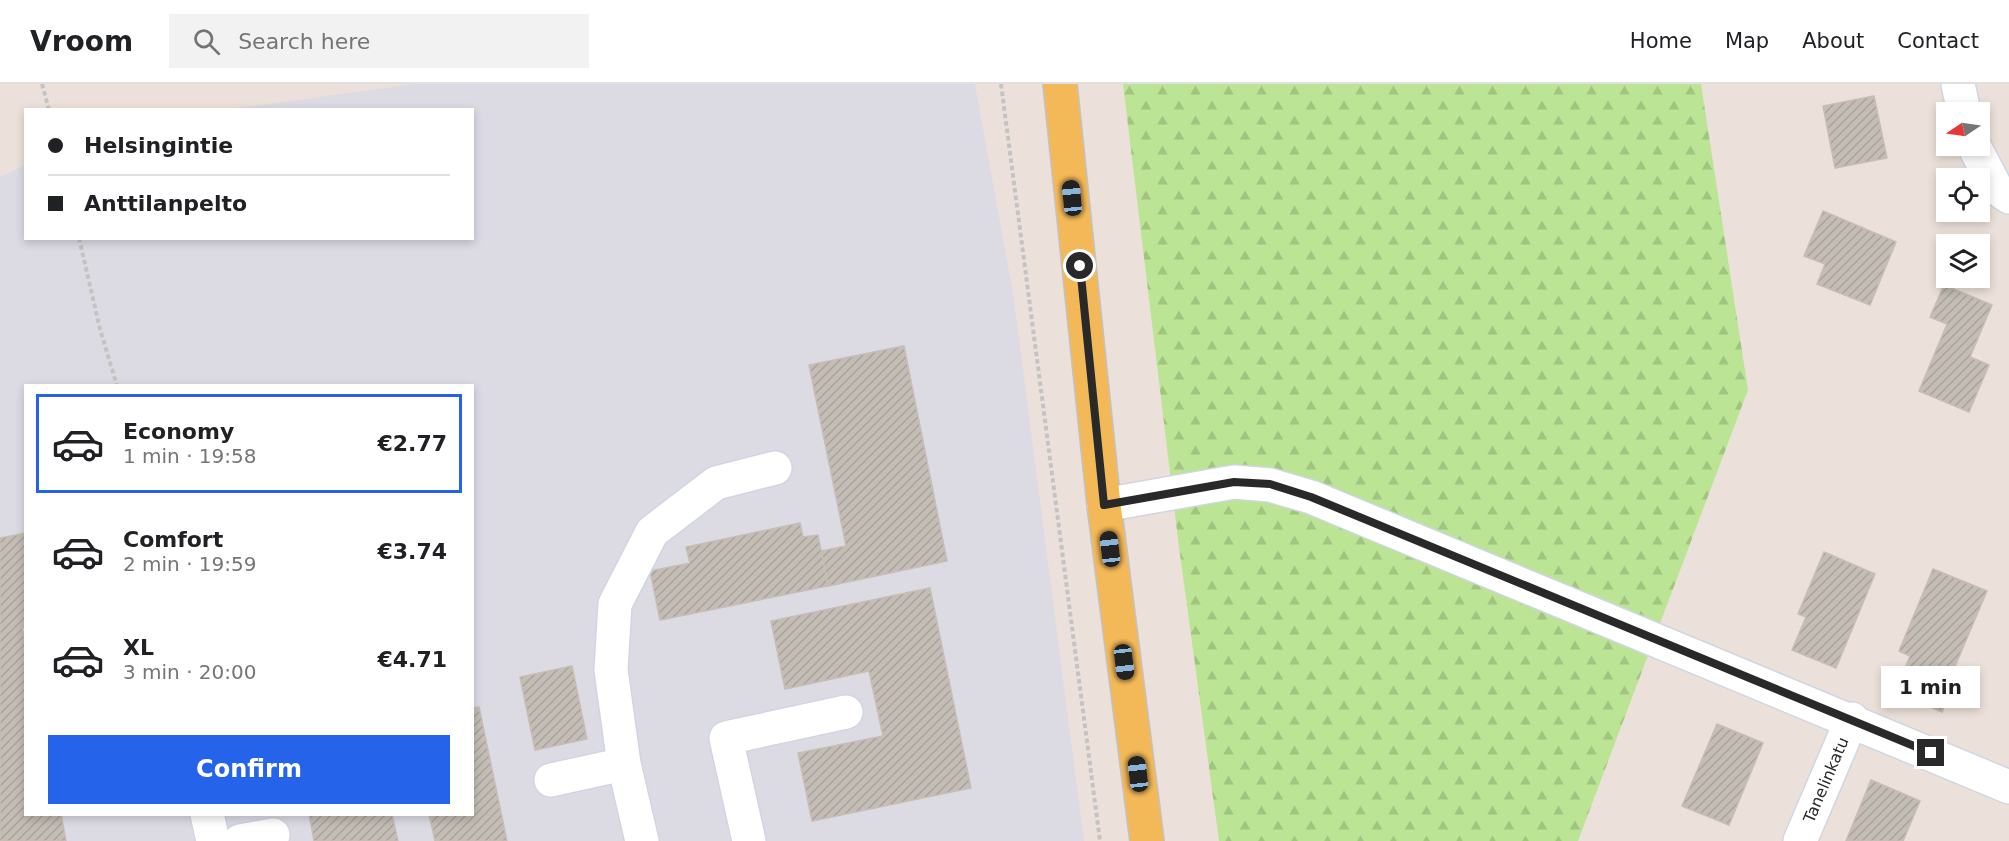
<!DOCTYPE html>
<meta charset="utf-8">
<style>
:root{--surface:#fff;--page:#f2f2f2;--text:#202124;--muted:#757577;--line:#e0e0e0;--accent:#2563eb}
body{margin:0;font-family:"DejaVu Sans",sans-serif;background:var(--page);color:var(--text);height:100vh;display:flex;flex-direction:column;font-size:22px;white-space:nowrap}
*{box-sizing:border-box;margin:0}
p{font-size:20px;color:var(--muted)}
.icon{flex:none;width:33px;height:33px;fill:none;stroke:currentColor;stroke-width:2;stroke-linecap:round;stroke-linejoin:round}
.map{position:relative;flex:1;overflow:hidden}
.panel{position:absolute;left:24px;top:300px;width:450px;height:432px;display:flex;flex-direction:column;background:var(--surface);border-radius:0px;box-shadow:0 3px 9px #0003}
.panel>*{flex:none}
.top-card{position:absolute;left:24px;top:24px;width:450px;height:132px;border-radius:0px;box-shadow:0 3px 9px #0003;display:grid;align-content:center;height:132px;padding:0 24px;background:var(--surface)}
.needle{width:39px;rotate:257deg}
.tools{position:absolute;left:1936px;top:18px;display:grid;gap:12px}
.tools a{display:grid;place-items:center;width:54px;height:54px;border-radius:0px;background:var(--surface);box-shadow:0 3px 9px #0003;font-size:30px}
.end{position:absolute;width:27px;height:27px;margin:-14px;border:8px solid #292929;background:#fff;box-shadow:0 0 0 3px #fff}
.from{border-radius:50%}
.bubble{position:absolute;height:42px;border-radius:0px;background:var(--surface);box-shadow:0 3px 9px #0003;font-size:20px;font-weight:800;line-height:42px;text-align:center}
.car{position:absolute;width:18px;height:36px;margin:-18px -9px;border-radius:8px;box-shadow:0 0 4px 2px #0007;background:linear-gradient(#222 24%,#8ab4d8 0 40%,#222 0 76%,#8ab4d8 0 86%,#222 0)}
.top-card b{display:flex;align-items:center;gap:21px;height:57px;font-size:22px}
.top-card b+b{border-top:2px solid var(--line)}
.top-card i{width:15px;height:15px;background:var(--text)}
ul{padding:10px 0 0;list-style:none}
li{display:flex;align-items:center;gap:18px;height:99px;margin:0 12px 9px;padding:0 12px;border:3px solid transparent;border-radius:0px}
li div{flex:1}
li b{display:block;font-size:22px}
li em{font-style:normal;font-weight:800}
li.active{border-color:var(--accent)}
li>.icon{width:54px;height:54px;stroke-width:1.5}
.action{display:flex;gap:12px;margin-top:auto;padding:12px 24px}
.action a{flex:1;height:69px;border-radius:0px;background:var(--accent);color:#fff;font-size:24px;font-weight:800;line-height:69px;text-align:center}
header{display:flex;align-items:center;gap:36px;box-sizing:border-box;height:84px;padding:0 30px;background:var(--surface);border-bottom:2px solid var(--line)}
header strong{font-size:28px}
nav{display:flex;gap:33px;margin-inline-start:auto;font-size:21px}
.search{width:420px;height:54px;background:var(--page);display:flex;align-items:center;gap:15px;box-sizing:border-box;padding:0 21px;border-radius:0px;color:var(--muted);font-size:22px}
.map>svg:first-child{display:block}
.industrial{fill:#dcdbe4;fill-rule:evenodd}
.forest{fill:url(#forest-firs)}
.building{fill:url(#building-hatch);stroke:#c7bdb4;stroke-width:1.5}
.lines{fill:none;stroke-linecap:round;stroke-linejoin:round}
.minor-casing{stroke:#cfd6e2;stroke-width:36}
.major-casing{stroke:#c3c3c3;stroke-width:36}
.path{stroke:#c3c3c3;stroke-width:4;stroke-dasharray:4.5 3;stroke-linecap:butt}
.minor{stroke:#fff;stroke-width:33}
.major{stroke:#f3b857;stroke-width:33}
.route{stroke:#292929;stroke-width:8}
.labels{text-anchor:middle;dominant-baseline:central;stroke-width:4.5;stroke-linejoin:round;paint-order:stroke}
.street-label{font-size:16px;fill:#292929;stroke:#fff}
</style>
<header>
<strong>Vroom</strong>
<div class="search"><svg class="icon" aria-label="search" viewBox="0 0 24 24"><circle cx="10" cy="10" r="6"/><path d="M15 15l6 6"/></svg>Search here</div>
<nav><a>Home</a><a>Map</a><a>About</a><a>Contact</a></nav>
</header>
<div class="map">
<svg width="2009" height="757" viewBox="0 0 2009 757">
<defs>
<pattern id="forest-firs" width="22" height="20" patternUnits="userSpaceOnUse" patternTransform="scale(1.5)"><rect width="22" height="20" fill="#bbe495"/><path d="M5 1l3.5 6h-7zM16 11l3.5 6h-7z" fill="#a1c480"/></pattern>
<pattern id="building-hatch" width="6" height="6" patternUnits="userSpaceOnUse" patternTransform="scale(1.5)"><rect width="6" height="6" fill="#c4bdb6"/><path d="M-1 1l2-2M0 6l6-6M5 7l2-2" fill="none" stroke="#a8a29c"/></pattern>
</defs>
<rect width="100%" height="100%" fill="#ece1da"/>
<path class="industrial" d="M414 0H975L1014 215 1084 757H0V93L25 81 26 154H472V26L232 25ZM26 302H472V730H26Z"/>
<path class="forest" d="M1123 0H1701L1748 306 1578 757H1219L1179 463Z"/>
<g class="building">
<path d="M1874 12 1887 74 1835 84 1823 22Z"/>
<path d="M1823 127 1896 158 1870 221 1817 200 1825 180 1804 172Z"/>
<path d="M1944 201 1992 221 1970 273 1989 281 1969 328 1919 307 1947 240 1930 233Z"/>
<path d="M904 262 947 477 828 502 821 467 846 462 809 281Z"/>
<path d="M800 439 803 453 818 451 828 502 660 536 650 487 690 479 686 463Z"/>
<path d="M26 449V543L22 544 26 560V730H61L66 757H0V454Z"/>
<path d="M1824 468 1875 490 1836 584 1792 566 1806 533 1798 530Z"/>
<path d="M1933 485 1987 507 1953 587 1959 589 1942 628 1895 608 1910 572 1899 567Z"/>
<path d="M930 504 971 704 812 737 798 669 883 652 869 587 785 605 771 537Z"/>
<path d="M572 582 587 655 535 666 520 593Z"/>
<path d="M479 623 507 757H435L429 730H472V624Z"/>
<path d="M1717 640 1763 659 1729 741 1682 722Z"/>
<path d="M1871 696 1920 717 1903 757H1846Z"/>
<path d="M309 730H392L398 757H314Z"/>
</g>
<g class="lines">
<defs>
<g id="minor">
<path d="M1958 0 1964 28"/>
<path d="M1974 62 1996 104 2009 113"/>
<path d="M1104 421 1234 398 1270 401 1311 413 2009 703"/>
<path d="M551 696 624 680"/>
<path d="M207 730 213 757"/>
<path d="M240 757 273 751"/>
<path d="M642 757 624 680 611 586 615 520 652 448 716 399 775 384"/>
<path d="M749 757 726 654 846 628"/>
<path d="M1800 757 1852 635"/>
</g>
<path id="major" d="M1060 0 1104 421 1147 757"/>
</defs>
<use href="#minor" class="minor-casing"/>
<use href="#major" class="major-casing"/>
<g class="path">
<path d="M42 0 49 26"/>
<path d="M1001 0 1100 757"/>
<path d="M79 154 100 245 117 302"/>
</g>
<use href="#minor" class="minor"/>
<use href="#major" class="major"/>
</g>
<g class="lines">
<path class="route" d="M1080 182 1104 421 1234 398 1270 400 1311 413 1931 669"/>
</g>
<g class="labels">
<g class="street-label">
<text transform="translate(1826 696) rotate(-67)">Tanelinkatu</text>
</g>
</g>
</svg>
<div class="tools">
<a><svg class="needle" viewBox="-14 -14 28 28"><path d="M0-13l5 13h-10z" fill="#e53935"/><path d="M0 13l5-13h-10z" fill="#757577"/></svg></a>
<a><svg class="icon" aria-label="locate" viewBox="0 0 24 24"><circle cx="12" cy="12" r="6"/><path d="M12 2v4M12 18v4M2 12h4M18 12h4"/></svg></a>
<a><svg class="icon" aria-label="layers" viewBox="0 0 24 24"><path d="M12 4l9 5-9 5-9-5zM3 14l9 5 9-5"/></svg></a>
</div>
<i class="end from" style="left:1080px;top:182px"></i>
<i class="end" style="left:1931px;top:669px"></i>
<div class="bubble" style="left:1881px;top:582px;width:99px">1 min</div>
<i class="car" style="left:1072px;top:114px;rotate:354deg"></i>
<i class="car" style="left:1110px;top:465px;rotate:353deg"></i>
<i class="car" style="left:1124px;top:578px;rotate:173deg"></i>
<i class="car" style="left:1138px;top:690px;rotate:353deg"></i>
<div class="top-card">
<b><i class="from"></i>Helsingintie</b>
<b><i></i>Anttilanpelto</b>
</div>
<section class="panel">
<ul>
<li class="active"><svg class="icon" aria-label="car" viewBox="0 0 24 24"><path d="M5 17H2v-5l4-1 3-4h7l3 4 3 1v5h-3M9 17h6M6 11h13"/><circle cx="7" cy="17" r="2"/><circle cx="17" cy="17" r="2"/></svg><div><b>Economy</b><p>1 min · 19:58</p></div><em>€2.77</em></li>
<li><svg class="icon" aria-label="car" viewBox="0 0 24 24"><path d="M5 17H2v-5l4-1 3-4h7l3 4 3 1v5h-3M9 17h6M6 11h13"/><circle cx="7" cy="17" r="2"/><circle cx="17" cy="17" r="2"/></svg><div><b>Comfort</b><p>2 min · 19:59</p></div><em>€3.74</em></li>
<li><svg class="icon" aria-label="car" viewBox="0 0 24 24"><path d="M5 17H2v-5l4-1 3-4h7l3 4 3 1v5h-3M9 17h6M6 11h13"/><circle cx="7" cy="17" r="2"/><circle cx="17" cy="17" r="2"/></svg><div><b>XL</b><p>3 min · 20:00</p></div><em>€4.71</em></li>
</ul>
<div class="action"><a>Confirm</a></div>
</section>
</div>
